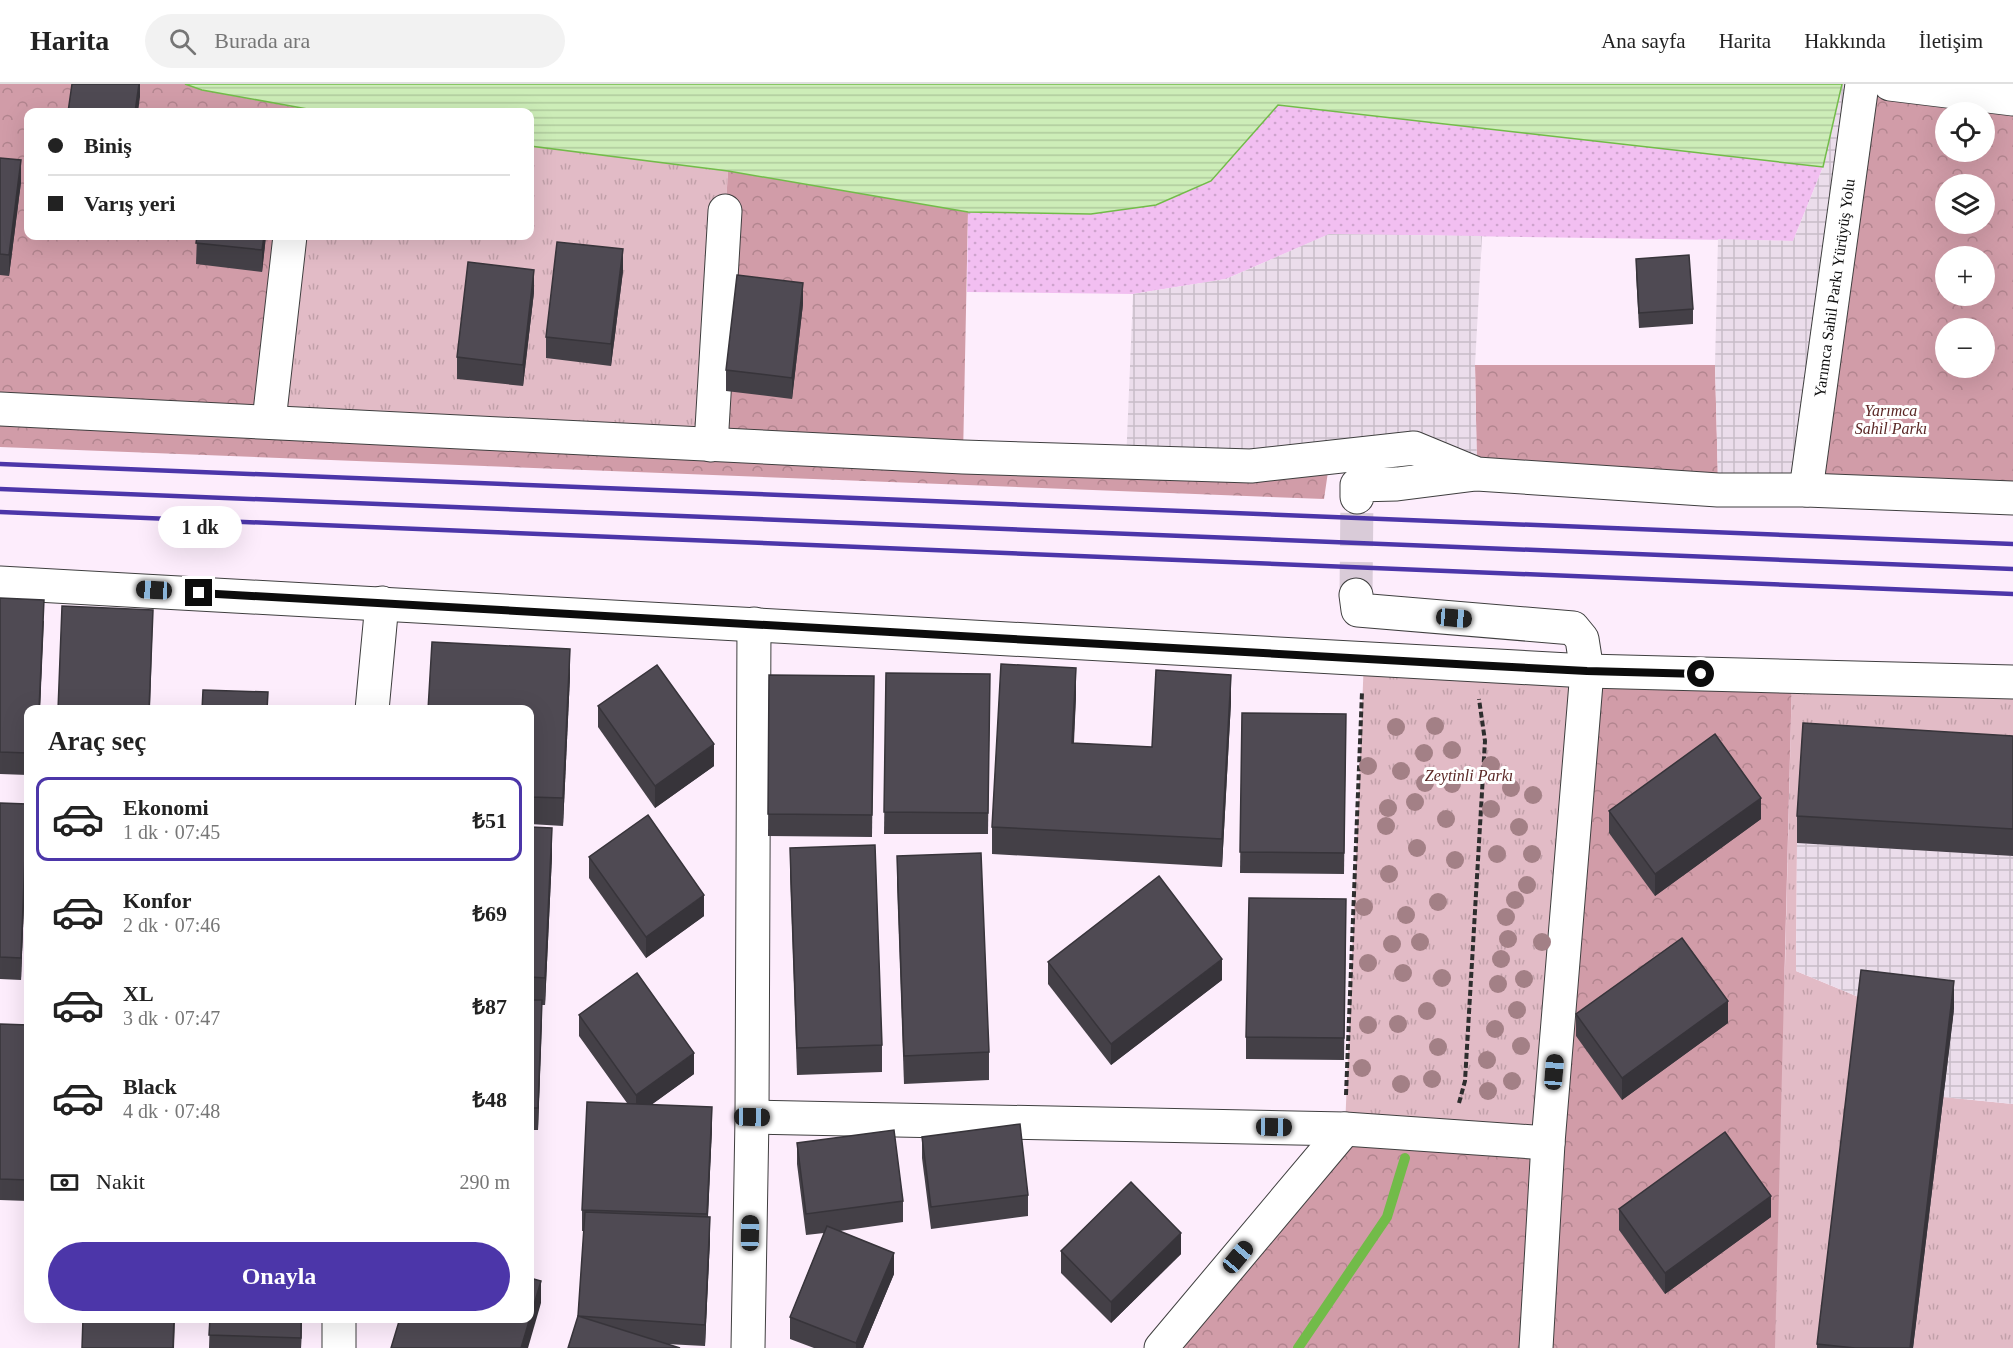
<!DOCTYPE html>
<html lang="tr">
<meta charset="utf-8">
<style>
:root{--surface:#fff;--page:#f2f2f2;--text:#222;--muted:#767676;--line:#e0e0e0;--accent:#4c36a9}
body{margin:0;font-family:"Times New Roman",serif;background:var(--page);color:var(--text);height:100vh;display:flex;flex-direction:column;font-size:22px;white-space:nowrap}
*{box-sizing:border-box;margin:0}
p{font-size:20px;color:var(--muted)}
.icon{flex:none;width:33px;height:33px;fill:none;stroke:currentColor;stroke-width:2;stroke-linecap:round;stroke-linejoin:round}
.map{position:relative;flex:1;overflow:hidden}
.panel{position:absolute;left:24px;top:621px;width:510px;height:618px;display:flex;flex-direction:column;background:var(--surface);border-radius:12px;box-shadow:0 6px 24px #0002}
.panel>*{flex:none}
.guide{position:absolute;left:24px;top:24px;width:510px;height:132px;border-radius:12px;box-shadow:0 6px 24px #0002;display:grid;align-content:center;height:132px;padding:0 24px;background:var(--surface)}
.fabs{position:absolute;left:1935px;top:18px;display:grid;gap:12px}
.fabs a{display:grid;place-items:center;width:60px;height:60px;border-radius:50%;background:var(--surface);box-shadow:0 6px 24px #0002;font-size:30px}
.end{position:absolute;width:27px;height:27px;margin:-14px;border:8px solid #0c0c0c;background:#fff;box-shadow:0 0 0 3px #fff}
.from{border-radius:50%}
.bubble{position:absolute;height:42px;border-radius:21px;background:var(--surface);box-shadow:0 6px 24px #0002;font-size:20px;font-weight:600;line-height:42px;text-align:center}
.car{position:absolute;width:18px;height:36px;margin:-18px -9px;border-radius:8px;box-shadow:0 0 4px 2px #0007;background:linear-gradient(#222 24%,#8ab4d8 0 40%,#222 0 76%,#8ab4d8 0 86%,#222 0)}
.guide b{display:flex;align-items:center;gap:21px;height:57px;font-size:22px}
.guide b+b{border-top:2px solid var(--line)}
.guide i{width:15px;height:15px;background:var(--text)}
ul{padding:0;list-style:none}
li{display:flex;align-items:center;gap:18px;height:84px;margin:0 12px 9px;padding:0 12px;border:3px solid transparent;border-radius:12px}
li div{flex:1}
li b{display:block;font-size:22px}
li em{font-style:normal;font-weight:600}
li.current{border-color:var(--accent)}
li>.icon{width:54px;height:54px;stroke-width:1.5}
h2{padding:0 24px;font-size:27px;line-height:72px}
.pay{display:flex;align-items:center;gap:15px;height:66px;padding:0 24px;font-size:22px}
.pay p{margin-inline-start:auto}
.button{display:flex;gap:12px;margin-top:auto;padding:12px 24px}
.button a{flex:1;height:69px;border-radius:36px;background:var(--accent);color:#fff;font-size:24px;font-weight:600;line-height:69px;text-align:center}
header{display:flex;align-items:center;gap:36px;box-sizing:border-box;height:84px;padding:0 30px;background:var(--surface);border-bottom:2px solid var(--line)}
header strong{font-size:28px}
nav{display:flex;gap:33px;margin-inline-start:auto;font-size:21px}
.search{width:420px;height:54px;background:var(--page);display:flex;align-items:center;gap:15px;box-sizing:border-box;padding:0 21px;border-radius:33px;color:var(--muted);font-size:22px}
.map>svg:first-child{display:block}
.grass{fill:url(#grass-tufts)}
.forest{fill:url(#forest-crowns);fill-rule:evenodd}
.sand{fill:url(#sand-dots)}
.plaza{fill:url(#plaza-grid)}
.water{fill:url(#water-rules);stroke:#72bb49;stroke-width:1.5}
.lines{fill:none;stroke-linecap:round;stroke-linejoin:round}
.stream{stroke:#72bb49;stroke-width:10}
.minor-tunnel{stroke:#d9cbd8;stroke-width:33;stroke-dasharray:33 16;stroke-linecap:butt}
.minor-casing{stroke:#3f3f3f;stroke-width:35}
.path{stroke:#2e2e2e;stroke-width:4;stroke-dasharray:6 3;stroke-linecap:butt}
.minor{stroke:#fff;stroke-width:33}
.rail{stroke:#4c36a9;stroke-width:4.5}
.tree{fill:#a38086}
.wall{fill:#444047}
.shaded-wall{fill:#37343a}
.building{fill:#4f4a53;stroke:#37343a;stroke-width:1.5}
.route{stroke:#0c0c0c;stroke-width:8}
.labels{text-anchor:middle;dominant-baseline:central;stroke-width:6;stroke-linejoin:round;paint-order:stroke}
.street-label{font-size:16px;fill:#0c0c0c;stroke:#fff}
.park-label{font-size:16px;font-style:italic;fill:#5a2725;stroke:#fff}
</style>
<header>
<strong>Harita</strong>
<div class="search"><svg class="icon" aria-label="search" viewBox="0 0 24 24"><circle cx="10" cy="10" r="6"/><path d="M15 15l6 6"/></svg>Burada ara</div>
<nav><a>Ana sayfa</a><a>Harita</a><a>Hakkında</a><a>İletişim</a></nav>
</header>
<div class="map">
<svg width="2013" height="1264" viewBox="0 0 2013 1264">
<defs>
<pattern id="grass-tufts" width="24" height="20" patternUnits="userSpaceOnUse" patternTransform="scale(1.5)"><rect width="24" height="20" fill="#e2bbc6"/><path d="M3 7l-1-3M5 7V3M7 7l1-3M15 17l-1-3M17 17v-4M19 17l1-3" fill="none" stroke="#c1a0a9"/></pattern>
<pattern id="forest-crowns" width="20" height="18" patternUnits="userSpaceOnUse" patternTransform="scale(1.5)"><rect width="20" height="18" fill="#d19ca8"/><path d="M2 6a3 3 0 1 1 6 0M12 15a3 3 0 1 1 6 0" fill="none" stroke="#b2858f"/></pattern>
<pattern id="sand-dots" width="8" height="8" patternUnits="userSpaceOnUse" patternTransform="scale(1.5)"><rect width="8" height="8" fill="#f2bff1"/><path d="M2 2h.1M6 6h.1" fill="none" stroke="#cea3cd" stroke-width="1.8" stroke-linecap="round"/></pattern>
<pattern id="plaza-grid" width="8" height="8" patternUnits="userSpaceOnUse" patternTransform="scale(1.5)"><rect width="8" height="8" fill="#ebddeb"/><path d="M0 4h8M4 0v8" fill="none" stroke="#c8bcc8"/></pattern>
<pattern id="water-rules" width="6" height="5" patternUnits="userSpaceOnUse" patternTransform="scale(1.5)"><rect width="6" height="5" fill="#cdedb8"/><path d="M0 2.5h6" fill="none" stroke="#afca9d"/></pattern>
</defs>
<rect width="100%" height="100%" fill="#fdedfc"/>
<g class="grass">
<path d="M530 62 728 87 711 361 269 337 290 152H530Z"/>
<path d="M1364 575 1587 587 1548 1059 1345 1045Z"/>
<path d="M1792 593 2013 604V679L1803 667 1797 759 1796 887 1861 914 1820 1264H1761L1785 883Z"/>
<path d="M1943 1013 2013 1020V1264H1913Z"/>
</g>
<g class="forest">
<path d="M0 0H185L202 6 304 25V28H28V152H290L269 337 711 361 728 87 968 128 963 373 1330 374 1324 415 0 363Z"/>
<path d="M1865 0 2013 20V414L1806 406ZM1946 28H1984V68H1946ZM1946 100H1984V140H1946ZM1946 172H1984V212H1946ZM1946 244H1984V284H1946Z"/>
<path d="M1475 281H1715L1718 397 1477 390Z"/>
<path d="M1587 587 1792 593 1775 1264H1161L1345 1045 1548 1059Z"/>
</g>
<path class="sand" d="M1278 21 1823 83 1793 157 1330 150 1226 195 1133 210 967 208 968 128 1091 130 1211 97Z"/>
<g class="plaza">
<path d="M1842 0H1862L1806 406 1718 397 1715 281 1718 155 1793 157 1823 83Z"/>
<path d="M1329 150 1482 152 1475 281 1477 390 1330 374 1126 378 1133 210 1226 195Z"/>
<path d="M1797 759 2013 772V1020L1943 1013 1861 914 1796 887Z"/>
</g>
<path class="water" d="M185 0H1842L1823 83 1278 21 1211 97 1156 121 1091 130 968 128 728 87 530 62V28H324L202 6Z"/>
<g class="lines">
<path class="stream" d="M1298 1264 1387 1133 1405 1074"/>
<path class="minor-tunnel" d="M1356 511 1357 413"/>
<defs>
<g id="minor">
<path d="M1890 0 2013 15"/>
<path d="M0 325 963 373 1251 382 1414 364 1477 390 1718 406H1806L2013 414"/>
<path d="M269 337 290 152"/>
<path d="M711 361 725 127"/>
<path id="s1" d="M1806 406 1862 0"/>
<path d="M1357 413V401L1397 400 1476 390"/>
<path d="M0 499 1587 587 2013 598"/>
<path d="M1356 511 1358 526 1573 544 1582 555 1587 587 1548 1059 1536 1264"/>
<path d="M372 626 382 519"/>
<path d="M752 1033 1345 1045 1548 1059"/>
<path d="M339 1264V1234"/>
<path d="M748 1264 752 1033 754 540"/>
<path d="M1161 1264 1345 1045"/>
</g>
</defs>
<use href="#minor" class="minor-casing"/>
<g class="path">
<path d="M1346 1011 1362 608"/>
<path d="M1459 1019 1465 997 1485 657 1479 615"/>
</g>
<use href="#minor" class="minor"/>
<g class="rail">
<path d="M0 380 2013 460"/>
<path d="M0 405 2013 485"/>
<path d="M0 428 2013 510"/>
</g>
</g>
<g class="tree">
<circle cx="1435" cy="642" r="9"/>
<circle cx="1396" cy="643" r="9"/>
<circle cx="1452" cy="666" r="9"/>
<circle cx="1424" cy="669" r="9"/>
<circle cx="1491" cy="681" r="9"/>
<circle cx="1368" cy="682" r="9"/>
<circle cx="1401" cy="687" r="9"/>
<circle cx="1425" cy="699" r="9"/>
<circle cx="1452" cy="700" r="9"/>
<circle cx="1511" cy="704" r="9"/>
<circle cx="1533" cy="711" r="9"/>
<circle cx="1415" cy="718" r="9"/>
<circle cx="1388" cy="724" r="9"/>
<circle cx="1491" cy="725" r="9"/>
<circle cx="1446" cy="735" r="9"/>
<circle cx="1386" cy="742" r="9"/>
<circle cx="1519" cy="743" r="9"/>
<circle cx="1417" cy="764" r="9"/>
<circle cx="1497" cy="770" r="9"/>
<circle cx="1532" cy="770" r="9"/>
<circle cx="1455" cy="776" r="9"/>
<circle cx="1389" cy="790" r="9"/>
<circle cx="1527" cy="801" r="9"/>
<circle cx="1515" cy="816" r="9"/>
<circle cx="1438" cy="818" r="9"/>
<circle cx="1364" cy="823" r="9"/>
<circle cx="1406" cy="831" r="9"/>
<circle cx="1506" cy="833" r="9"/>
<circle cx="1508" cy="855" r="9"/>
<circle cx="1420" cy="858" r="9"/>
<circle cx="1542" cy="858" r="9"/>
<circle cx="1392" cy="860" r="9"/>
<circle cx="1501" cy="875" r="9"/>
<circle cx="1368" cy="879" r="9"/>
<circle cx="1403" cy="889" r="9"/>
<circle cx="1442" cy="894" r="9"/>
<circle cx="1524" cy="895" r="9"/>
<circle cx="1498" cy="900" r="9"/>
<circle cx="1517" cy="926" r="9"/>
<circle cx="1427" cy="927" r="9"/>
<circle cx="1398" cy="940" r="9"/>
<circle cx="1368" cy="941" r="9"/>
<circle cx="1495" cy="945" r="9"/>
<circle cx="1521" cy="962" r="9"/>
<circle cx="1438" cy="963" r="9"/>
<circle cx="1487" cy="976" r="9"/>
<circle cx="1362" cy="984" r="9"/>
<circle cx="1432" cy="995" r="9"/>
<circle cx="1512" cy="997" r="9"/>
<circle cx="1401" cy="1000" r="9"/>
<circle cx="1488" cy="1007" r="9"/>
</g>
<g class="wall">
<path d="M0 74 21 98 9 192 0 191Z"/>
<path d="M197 152H266L262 188 196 180Z"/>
<path d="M1636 175 1693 225V240L1639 244 1636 189Z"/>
<path d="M623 187 611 282 546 274V253Z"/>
<path d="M534 208 523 302 457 295V273Z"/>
<path d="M803 220 792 315 726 307V286Z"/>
<path d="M0 514 44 537 40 626H28V691L0 690Z"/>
<path d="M886 589 990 590 988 750H884Z"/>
<path d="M769 591 874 592 872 753 768 752Z"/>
<path d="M570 592 563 742 530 740V626Z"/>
<path d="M1076 612 1074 659 1152 663 1231 618 1222 783 992 770V743Z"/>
<path d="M598 622 714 682 655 724 598 643Z"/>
<path d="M1242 629 1346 630 1344 790 1240 789Z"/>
<path d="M2013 652V772L1797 759V732Z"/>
<path d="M0 719 27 742 21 896 0 895Z"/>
<path d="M1609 727 1761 735 1655 812 1609 749Z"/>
<path d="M530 743 552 772 545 921H542L538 1046H531L530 1107Z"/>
<path d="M790 764 882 961V988L797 991 790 792Z"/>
<path d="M897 772 989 968V996L904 1000 897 800Z"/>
<path d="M589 773 704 832 646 874 589 794Z"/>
<path d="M1346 837 1344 976 1246 975V953Z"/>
<path d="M1048 878 1222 896 1111 981 1048 900Z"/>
<path d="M1954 925 1913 1264H1817V1260Z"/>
<path d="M1576 930 1728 939 1622 1016 1576 952Z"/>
<path d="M579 931 694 990 652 1020 712 1044 708 1133 710 1155 705 1262 666 1260 578 1232 584 1147H582V1126L627 1019 579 952Z"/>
<path d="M0 940 28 941V1117L0 1116Z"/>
<path d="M922 1053 1028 1111V1132L931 1145 922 1074Z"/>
<path d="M797 1059 903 1117V1138L840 1147 894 1190 863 1264H814L790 1255V1233L824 1149 806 1151 797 1080Z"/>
<path d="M1619 1125 1771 1133 1665 1210 1619 1146Z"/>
<path d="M1061 1167 1181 1170 1111 1239 1061 1189Z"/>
<path d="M210 1234H302L301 1264H209Z"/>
</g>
<g class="shaded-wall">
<path d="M139 0H140V13L138 28H135Z"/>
<path d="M21 76V98L9 192V171Z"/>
<path d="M264 152H266L262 188V166Z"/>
<path d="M623 165V187L611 282V260Z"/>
<path d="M534 186V208L523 302V281Z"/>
<path d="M803 199V220L792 315V294Z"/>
<path d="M44 516 40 626H39Z"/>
<path d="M153 526 150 626H149Z"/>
<path d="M570 565V592L563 742V714Z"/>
<path d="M1076 584V612L1072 687V659Z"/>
<path d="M1231 591V618L1222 783V755Z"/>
<path d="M714 660V682L655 724V702Z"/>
<path d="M1761 714V735L1655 812V790Z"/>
<path d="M27 720V742L21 896V874Z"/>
<path d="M552 744V772L545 921V894Z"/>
<path d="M704 811V832L646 874V853Z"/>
<path d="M1222 875V896L1111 981V960Z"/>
<path d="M1954 897V925L1913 1264H1910Z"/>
<path d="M542 916V938L538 1046V1024Z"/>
<path d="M1728 917V939L1622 1016V994Z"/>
<path d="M694 969V990L636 1032V1011Z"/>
<path d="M712 1023V1044L707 1152V1130Z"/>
<path d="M531 1038V1060L530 1107V1085Z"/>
<path d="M1771 1112V1133L1665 1210V1189Z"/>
<path d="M710 1133V1155L705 1262V1241Z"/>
<path d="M1181 1149V1170L1111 1239V1218Z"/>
<path d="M894 1169V1190L863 1264H856V1259Z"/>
<path d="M541 1197V1219L528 1264H521Z"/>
<path d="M174 1234H175L174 1264H173Z"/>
<path d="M301 1234H302L301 1264Z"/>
</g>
<g class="building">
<path d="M72 0H139L135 28H68Z"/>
<path d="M0 74 21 76 9 171 0 170Z"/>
<path d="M197 152H264L262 166 196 159Z"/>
<path d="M557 158 623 165 611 260 546 253Z"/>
<path d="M1689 171 1693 225 1639 229 1636 175Z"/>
<path d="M468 178 534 186 523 281 457 273Z"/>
<path d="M737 191 803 199 792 294 726 286Z"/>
<path d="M0 514 44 516 39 626H28V669L0 668Z"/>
<path d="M62 522 153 526 149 626H58Z"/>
<path d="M432 558 570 565 563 714 530 713V626H428Z"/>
<path d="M1001 580 1076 584 1072 659 1152 663 1156 586 1231 591 1222 755 992 743Z"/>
<path d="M657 581 714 660 655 702 598 622Z"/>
<path d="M886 589 990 590 988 729 884 728Z"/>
<path d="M769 591 874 592 872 731 768 730Z"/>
<path d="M203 606 268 608 267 626H202Z"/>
<path d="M1242 629 1346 630 1344 769 1240 768Z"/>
<path d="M1803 639 2013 652V745L1797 732Z"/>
<path d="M1715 650 1761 714 1655 790 1609 727Z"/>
<path d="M0 719 27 720 21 874 0 873Z"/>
<path d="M648 731 704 811 646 853 589 773Z"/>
<path d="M530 743 552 744 545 894 530 893Z"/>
<path d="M875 761 882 961 797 964 790 764Z"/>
<path d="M981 769 989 968 904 972 897 772Z"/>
<path d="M1159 792 1222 875 1111 960 1048 878Z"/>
<path d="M1249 814 1346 815 1344 954 1246 953Z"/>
<path d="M1682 854 1728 917 1622 994 1576 930Z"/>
<path d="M1861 886 1954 897 1910 1264H1855L1817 1260Z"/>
<path d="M637 889 694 969 636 1011 579 931Z"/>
<path d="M530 916H542L538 1024H530Z"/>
<path d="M0 940 28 941V1096L0 1095Z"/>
<path d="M587 1018 712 1023 707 1130 582 1126Z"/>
<path d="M530 1038H531L530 1085Z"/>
<path d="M1020 1040 1028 1111 931 1123 922 1053Z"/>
<path d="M894 1046 903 1117 806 1130 797 1059Z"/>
<path d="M1725 1048 1771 1112 1665 1189 1619 1125Z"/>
<path d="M1131 1098 1181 1149 1111 1218 1061 1167Z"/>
<path d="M585 1128 710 1133 705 1241 578 1232Z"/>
<path d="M827 1142 894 1169 856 1259 790 1233Z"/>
<path d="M530 1194 541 1197 521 1264H391L400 1234H530Z"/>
<path d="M578 1232 680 1264H568Z"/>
<path d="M83 1234H174L173 1264H82Z"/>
<path d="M210 1234H301V1254L209 1251Z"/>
</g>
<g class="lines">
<path class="route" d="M199 509 1474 581 1587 587 1701 590"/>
</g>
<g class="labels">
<g class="street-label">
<text stroke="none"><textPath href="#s1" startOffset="204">Yarımca Sahil Parkı Yürüyüş Yolu</textPath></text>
</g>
<g class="park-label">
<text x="1891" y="326">Yarımca<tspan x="1891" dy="18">Sahil Parkı</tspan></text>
<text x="1469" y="691">Zeytinli Parkı</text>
</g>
</g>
</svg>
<div class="fabs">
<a><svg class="icon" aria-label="locate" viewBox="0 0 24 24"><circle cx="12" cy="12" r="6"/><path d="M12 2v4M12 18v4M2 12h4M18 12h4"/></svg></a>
<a><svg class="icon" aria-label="layers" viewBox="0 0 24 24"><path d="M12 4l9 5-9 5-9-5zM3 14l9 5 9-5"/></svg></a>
<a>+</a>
<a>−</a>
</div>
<i class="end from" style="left:1701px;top:590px"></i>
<i class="end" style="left:199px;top:509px"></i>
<div class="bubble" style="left:158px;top:422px;width:84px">1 dk</div>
<i class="car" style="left:154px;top:506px;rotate:273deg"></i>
<i class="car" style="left:1454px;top:534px;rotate:95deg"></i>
<i class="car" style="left:1554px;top:988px;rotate:5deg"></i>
<i class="car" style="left:752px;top:1033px;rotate:91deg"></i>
<i class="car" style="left:1274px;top:1043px;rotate:91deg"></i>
<i class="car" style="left:750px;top:1149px;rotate:1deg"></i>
<i class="car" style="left:1238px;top:1173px;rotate:40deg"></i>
<div class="guide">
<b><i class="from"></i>Biniş</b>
<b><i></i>Varış yeri</b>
</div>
<section class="panel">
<h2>Araç seç</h2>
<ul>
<li class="current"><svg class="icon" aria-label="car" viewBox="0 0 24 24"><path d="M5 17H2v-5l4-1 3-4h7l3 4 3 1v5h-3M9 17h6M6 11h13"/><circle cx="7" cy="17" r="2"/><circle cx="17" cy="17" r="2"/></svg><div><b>Ekonomi</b><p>1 dk · 07:45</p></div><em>₺51</em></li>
<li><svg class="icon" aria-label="car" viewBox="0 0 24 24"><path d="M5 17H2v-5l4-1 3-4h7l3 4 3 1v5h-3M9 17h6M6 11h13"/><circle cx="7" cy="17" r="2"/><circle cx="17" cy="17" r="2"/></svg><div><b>Konfor</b><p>2 dk · 07:46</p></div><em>₺69</em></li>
<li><svg class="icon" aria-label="car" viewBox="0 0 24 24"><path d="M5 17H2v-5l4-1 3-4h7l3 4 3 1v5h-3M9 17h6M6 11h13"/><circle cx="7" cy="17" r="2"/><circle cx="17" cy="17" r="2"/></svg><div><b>XL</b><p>3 dk · 07:47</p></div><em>₺87</em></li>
<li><svg class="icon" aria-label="car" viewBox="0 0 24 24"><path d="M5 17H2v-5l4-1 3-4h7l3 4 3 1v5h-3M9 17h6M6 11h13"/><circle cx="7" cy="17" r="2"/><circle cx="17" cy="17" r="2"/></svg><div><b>Black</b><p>4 dk · 07:48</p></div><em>₺48</em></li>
</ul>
<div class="pay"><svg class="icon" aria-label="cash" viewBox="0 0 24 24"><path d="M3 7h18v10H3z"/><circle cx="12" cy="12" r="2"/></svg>Nakit<p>290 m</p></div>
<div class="button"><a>Onayla</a></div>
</section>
</div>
